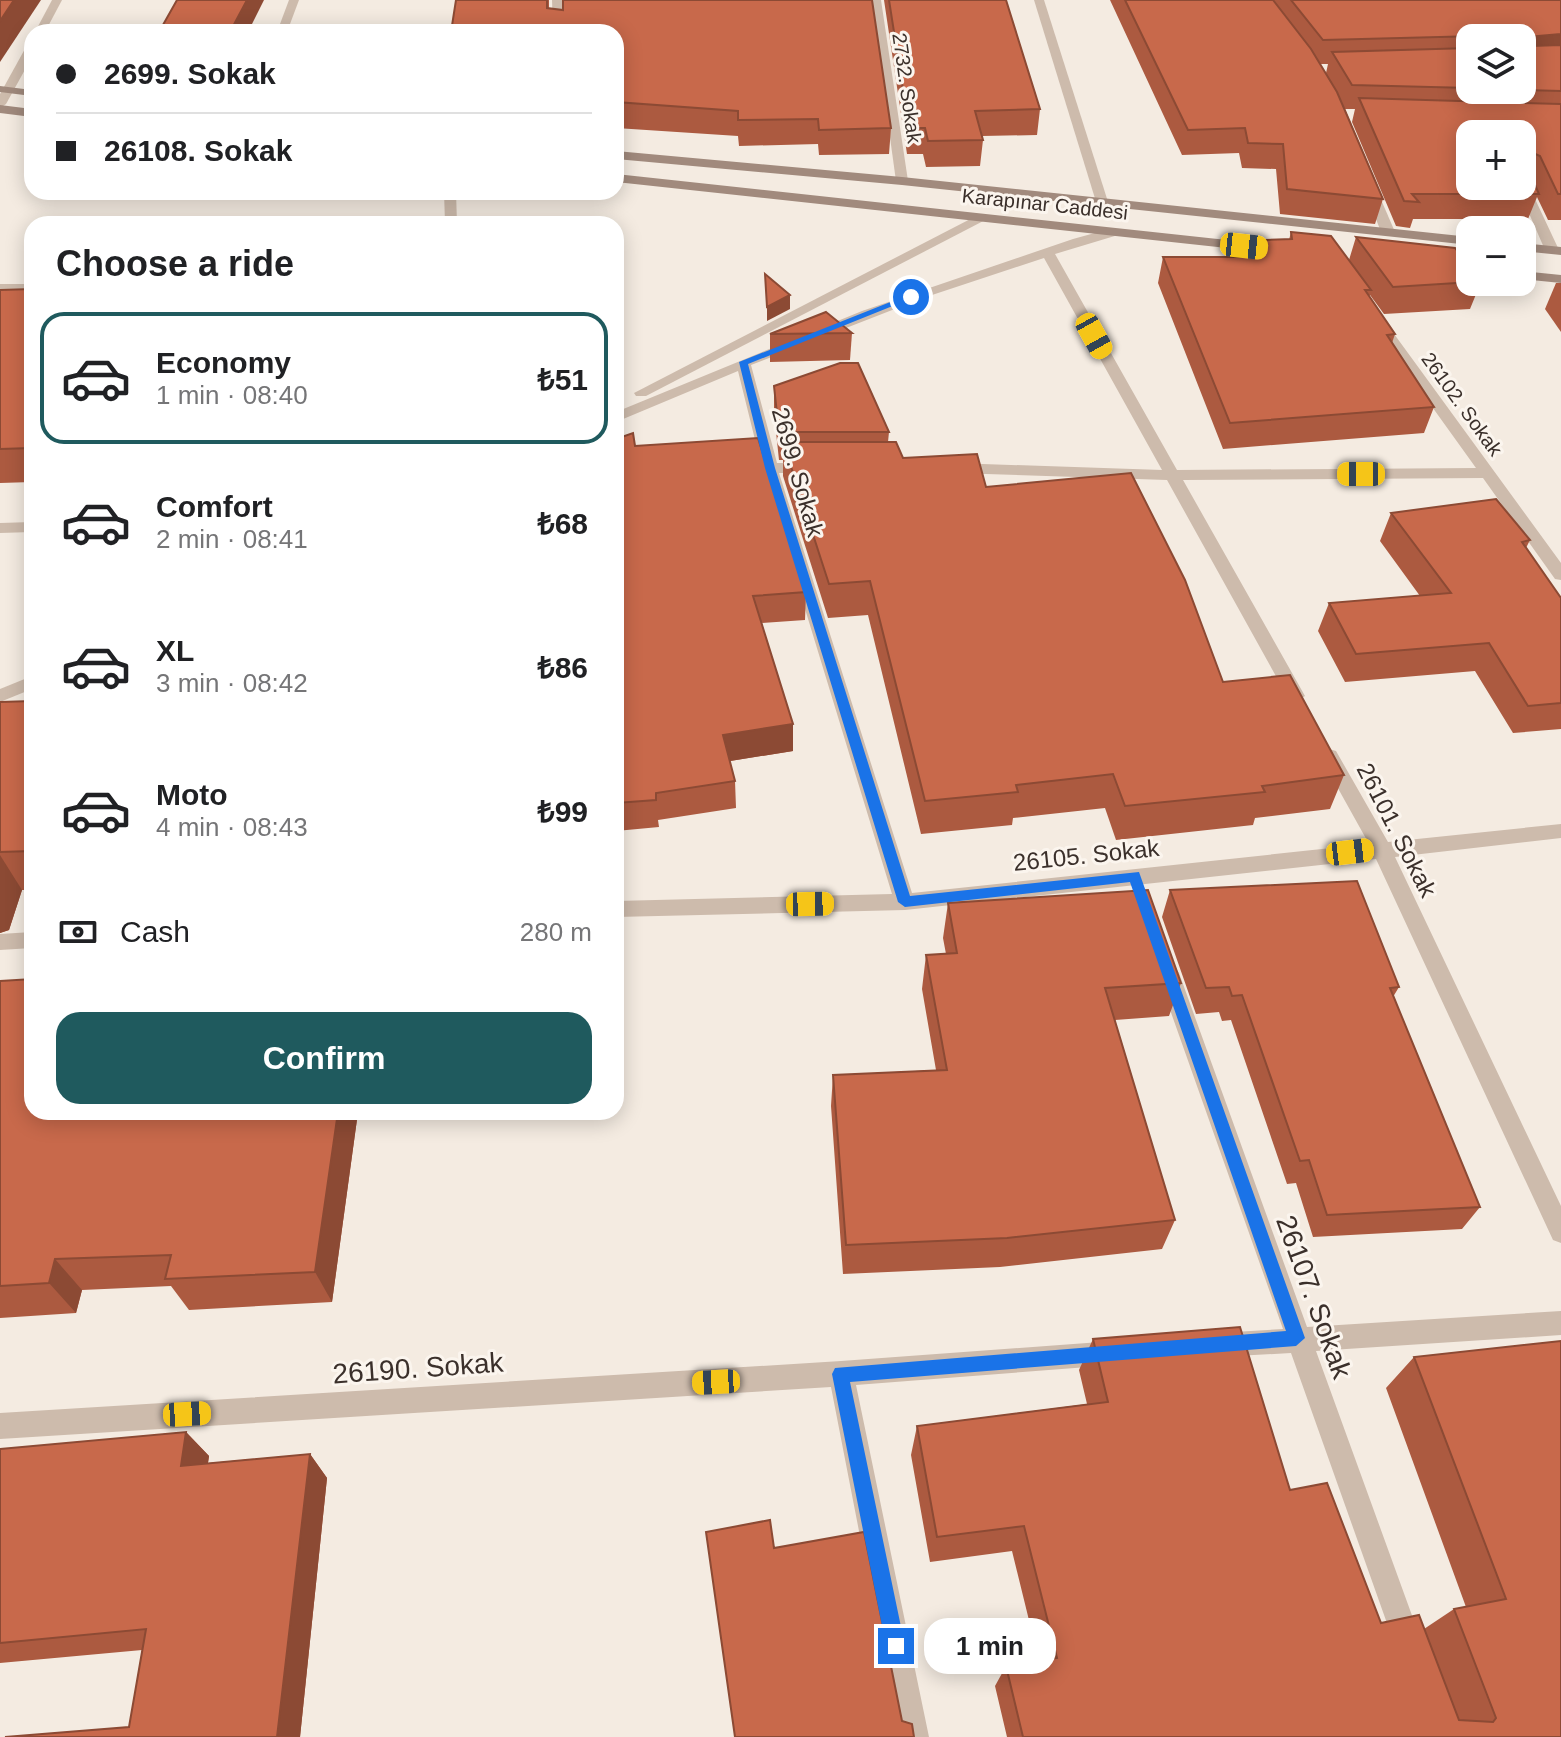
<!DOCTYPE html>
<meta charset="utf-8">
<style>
:root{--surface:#fff;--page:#f2f2f2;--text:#202124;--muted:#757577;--line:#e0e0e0;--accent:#1f5a5e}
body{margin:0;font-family:Arial,sans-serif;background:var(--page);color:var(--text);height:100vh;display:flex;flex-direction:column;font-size:30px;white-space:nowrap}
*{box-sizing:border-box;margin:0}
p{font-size:26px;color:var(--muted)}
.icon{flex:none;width:44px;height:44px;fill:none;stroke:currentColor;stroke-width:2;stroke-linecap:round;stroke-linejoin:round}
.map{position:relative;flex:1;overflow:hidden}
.details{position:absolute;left:24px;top:216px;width:600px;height:904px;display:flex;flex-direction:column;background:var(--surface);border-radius:24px;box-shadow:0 4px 20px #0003}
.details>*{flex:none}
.guide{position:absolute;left:24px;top:24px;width:600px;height:176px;border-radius:24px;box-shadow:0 4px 20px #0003;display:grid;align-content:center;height:176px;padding:0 32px;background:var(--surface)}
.buttons{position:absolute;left:1456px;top:24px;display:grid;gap:16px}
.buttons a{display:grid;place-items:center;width:80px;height:80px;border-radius:16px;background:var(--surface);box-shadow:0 4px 20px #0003;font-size:40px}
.end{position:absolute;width:36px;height:36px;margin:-18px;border:10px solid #1a73e8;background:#fff;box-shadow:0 0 0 4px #fff}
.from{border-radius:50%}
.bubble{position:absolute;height:56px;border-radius:24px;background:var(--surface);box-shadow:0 4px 20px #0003;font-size:26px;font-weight:700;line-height:56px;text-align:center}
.car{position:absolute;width:24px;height:48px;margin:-24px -12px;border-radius:10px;box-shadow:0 0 6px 2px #0007;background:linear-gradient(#f5c518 24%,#345 0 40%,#f5c518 0 76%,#345 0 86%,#f5c518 0)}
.guide b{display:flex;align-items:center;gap:28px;height:76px;font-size:30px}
.guide b+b{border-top:2px solid var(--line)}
.guide i{width:20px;height:20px;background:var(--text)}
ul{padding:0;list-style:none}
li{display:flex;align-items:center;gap:24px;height:132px;margin:0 16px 12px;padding:0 16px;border:4px solid transparent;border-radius:24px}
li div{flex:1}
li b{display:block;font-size:30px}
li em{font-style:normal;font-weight:700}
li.on{border-color:var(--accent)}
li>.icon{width:72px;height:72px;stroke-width:1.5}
h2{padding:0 32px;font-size:36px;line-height:96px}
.pay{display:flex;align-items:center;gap:20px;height:88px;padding:0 32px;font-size:30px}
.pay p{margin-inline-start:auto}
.action{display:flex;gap:16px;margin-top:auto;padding:16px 32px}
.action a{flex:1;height:92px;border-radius:24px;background:var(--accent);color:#fff;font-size:32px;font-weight:700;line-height:92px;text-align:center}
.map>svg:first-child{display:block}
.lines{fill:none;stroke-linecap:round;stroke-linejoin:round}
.minor{fill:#cdbbac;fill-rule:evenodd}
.tertiary{fill:#cdbbac;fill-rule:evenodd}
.secondary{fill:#a18a7d;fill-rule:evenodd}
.wall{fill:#ac5a40;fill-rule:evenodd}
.shaded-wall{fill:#8c4a34}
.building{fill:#c8694b;stroke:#8c4a34;stroke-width:2;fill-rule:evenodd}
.route{fill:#1a73e8}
.labels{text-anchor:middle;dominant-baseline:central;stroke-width:6;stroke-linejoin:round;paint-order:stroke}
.far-street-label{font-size:20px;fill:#3b302b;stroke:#fbf5ee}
.street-label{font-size:24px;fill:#3b302b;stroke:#fbf5ee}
.near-street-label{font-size:28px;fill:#3b302b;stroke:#fbf5ee}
</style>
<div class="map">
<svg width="1561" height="1737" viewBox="0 0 1561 1737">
<rect width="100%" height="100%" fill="#f4ebe1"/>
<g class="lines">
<g class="minor">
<path d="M52 0H62L45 32H35Z"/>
<path d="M289 0H299L287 32H277Z"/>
<path d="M552 0H562L563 32H553Z"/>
<path d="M871 0H881L908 181 902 185 896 181Z"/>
<path d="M32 44V57L6 104 0 108V94L26 47Z"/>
<path d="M1522 180 1528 184 1559 250 1557 253 1545 250 1517 186H1522Z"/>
<path d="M1366 185 1376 188 1395 232 1393 235 1381 232 1364 188Z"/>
<path d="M444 192H456L457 224H445Z"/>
<path d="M980 214 991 217 646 396H636L634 393Z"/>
<path d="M1113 228 1120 232 1118 235 1055 254 1177 470 1476 468 1369 319 1381 316 1561 563V580L1555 579 1483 478 1183 480 1305 696 1296 702 1287 696 1167 480 954 473 946 468 954 463 1162 470 1044 258 923 298 751 365 777 463H810L818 468 810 473H779L912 893 1369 844 1320 756 1329 749 1336 751 1388 842 1561 824V838L1395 857 1561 1206V1243L1553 1240 1376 859 905 910 616 917V901L892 894 762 468 738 371 616 422V412L862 311 1073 239Z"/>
<rect x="0" y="284" width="32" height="8"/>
<path d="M32 522V532L0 533V523Z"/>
<path d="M32 676V689L0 702V689Z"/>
<path d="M32 932V948L0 950V934Z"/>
<path d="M1168 964 1175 967 1179 973 1307 1327 1561 1311V1335L1316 1351 1422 1643 1418 1653 1408 1657 1398 1653 1394 1643 1291 1353 1217 1357 1208 1354 1204 1345 1208 1336 1217 1333 1283 1329 1157 973 1161 967Z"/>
<path d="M1114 1341 1123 1344 1127 1353 1123 1362 1114 1365 856 1385 929 1737H899L831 1387 0 1439V1413L841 1361Z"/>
</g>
<path class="tertiary" d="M1034 0H1044L1109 205 1108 208 1097 205Z"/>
<g class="secondary">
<path d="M0 86 32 90V96L0 92Z"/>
<path d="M0 105 32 109V117L0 113Z"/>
<path d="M616 151 902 177 1470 237V245L902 185 616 159Z"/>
<path d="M616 174 1264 244 1271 248 1264 252 616 182Z"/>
<path d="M1522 243 1561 247V255L1522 251Z"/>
<path d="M1522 271 1561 275V283L1522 279Z"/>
</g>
</g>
<g class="wall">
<path d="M456 0H549V8L891 128 889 154 819 155 818 144 739 146 738 136 616 128V32Z"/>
<path d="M884 0H1006L1040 109 1037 135 982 136 983 140 980 166 926 167 923 154H907Z"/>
<path d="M1110 0H1561V220H1548L1537 197 1528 219H1413L1410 228 1396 226 1352 122 1355 109H1345L1383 199 1375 224 1280 214 1276 169 1242 168 1239 153 1182 155ZM1470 38H1522V90H1470ZM1320 64H1328L1326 73Z"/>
<path d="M1291 232 1349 260 1356 237 1481 282 1470 309 1384 314 1370 295 1369 296 1395 334 1392 343 1434 407 1424 433 1223 449 1158 283 1163 257H1237L1241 241 1289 240Z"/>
<path d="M1556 283H1561V332L1545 309Z"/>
<path d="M32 289V482L0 483V290Z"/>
<path d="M852 333 850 360 770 362V334Z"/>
<path d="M774 386 889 432 888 442 903 458 986 487 1223 682 1344 775 1330 809 1255 818 1253 825 1116 840 1105 808 1013 818 1012 825 921 834 868 615 828 618 783 476V460H779L774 413Z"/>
<path d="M616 439 635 446 806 592 805 620 761 623 793 751 730 761 735 781 736 808 658 820 659 827 616 831Z"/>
<path d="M1391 513 1530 540 1526 548 1561 598V729L1513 733 1475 671 1345 682 1318 631 1329 603 1420 596 1380 541Z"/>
<path d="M32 701V890H22L9 930 0 933V702Z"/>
<path d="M1170 890 1399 987 1393 997 1480 1207 1462 1229 1313 1237 1296 1183 1287 1184 1231 1020 1222 1021 1219 1012 1196 1014 1162 917Z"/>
<path d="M948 903 1181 983 1169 1016 1115 1020 1175 1220 1162 1249 1000 1267 843 1274 831 1106 833 1075 936 1070 922 989 926 955 946 954 943 938Z"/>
<path d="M0 981 32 1112H358L332 1302 189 1310 171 1286 82 1290 76 1313 0 1318Z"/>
<path d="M1093 1339 1290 1490 1381 1623 1424 1629 1454 1609 1466 1607 1386 1388 1414 1357 1561 1737H1007L995 1686 1006 1666 1039 1661 1012 1551 930 1562 911 1455 917 1426 1087 1404 1079 1370Z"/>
<path d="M186 1432 209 1456 208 1463 310 1454 327 1478 300 1737H5L129 1727 142 1650 0 1663V1449Z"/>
</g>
<g class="shaded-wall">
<path d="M14 0H41L0 62V21Z"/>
<path d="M247 0H264L248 32H230Z"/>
<path d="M1561 34V57L1522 61 1528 37Z"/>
<path d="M790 295V309L767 321V307Z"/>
<path d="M793 724V751L724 762 723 735Z"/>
<path d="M0 855 22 890 9 930 0 933Z"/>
<path d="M338 1112H358L332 1302 315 1272Z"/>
<path d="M55 1259 82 1290 76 1313 49 1283Z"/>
<path d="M186 1432 209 1456 204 1488 181 1466Z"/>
<path d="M310 1454 327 1478 300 1737H277Z"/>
</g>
<g class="building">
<path d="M0 0H14L0 21Z"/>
<path d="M177 0H247L230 32H159Z"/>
<path d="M456 0H547V8L563 10V0H872L891 128 819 130 818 119 738 120V111L616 102V32H451Z"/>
<path d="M889 0H1006L1040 109 975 111 983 140 928 141 925 128H909Z"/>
<path d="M1125 0H1273L1311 49 1337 92 1383 199 1287 189 1283 144 1248 143 1245 128 1188 130Z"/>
<path d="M1291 0H1561V34L1528 37 1531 46 1561 45V91L1522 90V38H1480L1478 36 1323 40Z"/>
<path d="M1470 48V88L1352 85 1332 52Z"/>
<path d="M1359 98 1561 104V194H1558L1540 156 1531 152 1524 160 1539 194H1412L1419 202 1404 201ZM1470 134H1522V186H1470Z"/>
<path d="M1291 232 1331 236 1371 290H1365L1395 334 1387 335 1434 407 1230 423 1163 257H1249L1241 241 1292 239Z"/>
<path d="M1356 237 1455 248 1470 267V282H1473L1393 287Z"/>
<path d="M765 274 790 295 767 307Z"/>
<path d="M32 289V448L0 449V290Z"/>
<path d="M826 312 852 333 770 334Z"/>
<path d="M840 363H858L889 432H779L774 386Z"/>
<path d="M633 433 635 446 758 438 806 592 753 596 793 724 723 735 735 781 656 793V800L616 803V439Z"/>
<path d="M783 442H896L903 458 977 454 986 487 1131 473 1185 580 1223 682 1290 675 1344 775 1262 786 1265 792 1125 806 1113 774 1016 785 1018 792 925 801 870 581 829 584Z"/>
<path d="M1496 499 1530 540 1522 542 1561 598V703L1528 706 1489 643 1356 654 1329 603 1451 593 1391 513Z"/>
<path d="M32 701V851L0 852V702Z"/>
<path d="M1357 881 1399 987 1390 988 1480 1207 1327 1215 1309 1160 1300 1161 1242 995 1232 996 1229 987 1206 988 1170 890Z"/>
<path d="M1148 890 1181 983 1105 988 1175 1220 1007 1238 846 1245 833 1075 947 1070 926 955 957 953 948 903Z"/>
<path d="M32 979V1112H338L315 1272 165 1279 171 1255 55 1259 49 1283 0 1286V981Z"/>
<path d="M1240 1327 1290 1490 1327 1483 1381 1623 1419 1615 1459 1720 1493 1722 1496 1718 1454 1609 1506 1599 1414 1357 1561 1341V1737H1023L1006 1666 1057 1658 1024 1526 937 1537 917 1426 1108 1402 1093 1339Z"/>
<path d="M186 1432 181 1466 310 1454 277 1737H5L129 1727 146 1629 0 1643V1449Z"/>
<path d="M770 1520 774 1548 864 1532 902 1721 912 1724 914 1737H735L706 1532Z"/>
</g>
<path class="route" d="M908 295 915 297 748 364 775 468 910 896 1139 872 1305 1338 1296 1346 850 1382 905 1646 896 1656 886 1646 832 1374 835 1368 1286 1331 1130 882 905 907 898 902 765 468 739 362Z"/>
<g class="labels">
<g class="far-street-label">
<text transform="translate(907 88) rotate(82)">2732. Sokak</text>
<text transform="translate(1045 204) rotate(6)">Karapınar Caddesi</text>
<text transform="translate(1462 404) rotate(54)">26102. Sokak</text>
</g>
<g class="street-label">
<text transform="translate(798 472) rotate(74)">2699. Sokak</text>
<text transform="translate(1397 830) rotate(63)">26101. Sokak</text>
<text transform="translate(1086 855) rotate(-6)">26105. Sokak</text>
</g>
<g class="near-street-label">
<text transform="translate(1314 1297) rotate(70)">26107. Sokak</text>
<text transform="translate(418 1368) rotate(-4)">26190. Sokak</text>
</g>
</g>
</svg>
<div class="buttons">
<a><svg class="icon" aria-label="layers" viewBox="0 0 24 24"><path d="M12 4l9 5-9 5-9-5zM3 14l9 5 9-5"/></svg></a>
<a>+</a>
<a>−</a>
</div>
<i class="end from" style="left:911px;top:297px"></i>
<i class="end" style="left:896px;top:1646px"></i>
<div class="bubble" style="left:924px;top:1618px;width:132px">1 min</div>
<i class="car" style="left:1244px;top:246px;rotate:96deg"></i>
<i class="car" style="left:1094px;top:336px;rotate:151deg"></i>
<i class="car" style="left:1361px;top:474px;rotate:270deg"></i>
<i class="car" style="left:1350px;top:852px;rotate:83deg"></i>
<i class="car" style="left:810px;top:904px;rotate:89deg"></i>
<i class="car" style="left:716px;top:1382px;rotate:267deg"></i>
<i class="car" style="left:187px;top:1414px;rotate:87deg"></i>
<div class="guide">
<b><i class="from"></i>2699. Sokak</b>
<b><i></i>26108. Sokak</b>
</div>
<section class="details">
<h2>Choose a ride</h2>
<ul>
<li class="on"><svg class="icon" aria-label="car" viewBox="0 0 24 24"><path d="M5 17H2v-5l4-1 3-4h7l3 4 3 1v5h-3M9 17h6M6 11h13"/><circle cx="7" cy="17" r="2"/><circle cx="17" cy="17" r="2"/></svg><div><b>Economy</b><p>1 min · 08:40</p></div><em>₺51</em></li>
<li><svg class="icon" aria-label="car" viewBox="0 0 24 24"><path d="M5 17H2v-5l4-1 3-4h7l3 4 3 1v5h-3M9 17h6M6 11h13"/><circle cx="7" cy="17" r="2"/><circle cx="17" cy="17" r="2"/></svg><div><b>Comfort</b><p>2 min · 08:41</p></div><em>₺68</em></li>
<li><svg class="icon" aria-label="car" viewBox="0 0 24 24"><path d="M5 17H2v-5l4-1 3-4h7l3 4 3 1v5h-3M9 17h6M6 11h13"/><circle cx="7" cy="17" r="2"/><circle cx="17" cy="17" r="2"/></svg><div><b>XL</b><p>3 min · 08:42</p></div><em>₺86</em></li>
<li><svg class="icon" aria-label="car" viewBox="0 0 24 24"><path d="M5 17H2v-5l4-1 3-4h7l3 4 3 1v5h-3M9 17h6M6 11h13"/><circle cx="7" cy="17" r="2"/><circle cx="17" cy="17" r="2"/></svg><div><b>Moto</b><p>4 min · 08:43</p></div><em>₺99</em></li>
</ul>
<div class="pay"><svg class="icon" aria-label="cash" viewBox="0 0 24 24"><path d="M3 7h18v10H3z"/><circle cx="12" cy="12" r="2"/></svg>Cash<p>280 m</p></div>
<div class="action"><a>Confirm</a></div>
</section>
</div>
